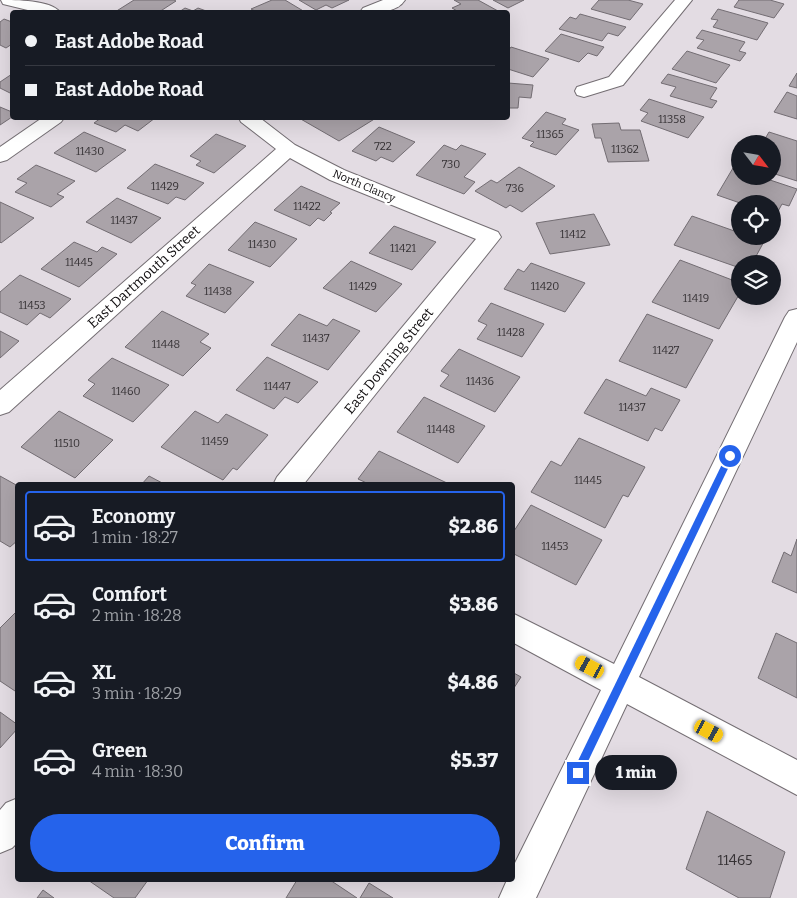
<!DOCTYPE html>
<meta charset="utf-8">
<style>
:root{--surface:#171b24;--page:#20242c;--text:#f1f3f6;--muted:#9ea1a6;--line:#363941;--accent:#2563eb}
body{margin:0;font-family:Bitter,serif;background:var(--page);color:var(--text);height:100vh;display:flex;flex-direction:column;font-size:19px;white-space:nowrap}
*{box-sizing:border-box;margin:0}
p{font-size:16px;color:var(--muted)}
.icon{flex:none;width:28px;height:28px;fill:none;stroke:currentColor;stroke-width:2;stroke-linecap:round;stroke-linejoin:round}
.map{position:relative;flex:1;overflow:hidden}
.drawer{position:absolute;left:15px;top:482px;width:500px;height:400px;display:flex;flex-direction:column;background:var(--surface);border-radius:5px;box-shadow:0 5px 20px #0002}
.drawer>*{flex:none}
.banner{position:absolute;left:10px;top:10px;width:500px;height:110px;border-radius:5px;box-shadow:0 5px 20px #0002;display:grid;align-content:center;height:110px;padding:0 15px;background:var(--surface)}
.needle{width:32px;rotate:121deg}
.tools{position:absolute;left:731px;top:135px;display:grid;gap:10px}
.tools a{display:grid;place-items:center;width:50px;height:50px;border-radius:50%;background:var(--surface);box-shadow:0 5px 20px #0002;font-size:25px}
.end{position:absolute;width:22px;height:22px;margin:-11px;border:6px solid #2563eb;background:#fff;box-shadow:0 0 0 2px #fff}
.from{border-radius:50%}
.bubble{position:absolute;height:35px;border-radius:18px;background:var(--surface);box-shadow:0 5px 20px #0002;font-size:16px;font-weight:800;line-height:35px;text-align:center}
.car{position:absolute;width:15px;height:30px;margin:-15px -8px;border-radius:6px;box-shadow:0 0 4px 1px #0007;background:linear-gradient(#f5c518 24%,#345 0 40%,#f5c518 0 76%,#345 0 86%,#f5c518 0)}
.banner b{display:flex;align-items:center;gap:18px;height:48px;font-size:19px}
.banner b+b{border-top:1px solid var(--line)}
.banner i{width:12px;height:12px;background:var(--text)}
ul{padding:9px 0 0;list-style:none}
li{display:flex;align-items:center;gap:15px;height:70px;margin:0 10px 8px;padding:0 5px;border:2px solid transparent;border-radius:5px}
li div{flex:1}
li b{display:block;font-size:19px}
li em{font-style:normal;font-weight:800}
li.active{border-color:var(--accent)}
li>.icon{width:45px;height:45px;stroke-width:1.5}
.cta{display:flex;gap:10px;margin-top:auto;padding:10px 15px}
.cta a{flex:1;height:58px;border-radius:30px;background:var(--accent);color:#fff;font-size:20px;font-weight:800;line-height:58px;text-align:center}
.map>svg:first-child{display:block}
.building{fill:#aaa3a9;stroke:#736d73}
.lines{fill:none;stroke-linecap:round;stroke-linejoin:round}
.minor-casing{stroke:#746e73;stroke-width:2}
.minor{fill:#fff;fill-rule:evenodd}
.route{fill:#2563eb}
.labels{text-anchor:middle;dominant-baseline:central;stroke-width:5;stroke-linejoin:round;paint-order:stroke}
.number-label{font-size:11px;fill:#353134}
.far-street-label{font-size:11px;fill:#0e0b0d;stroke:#fff}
.street-label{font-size:14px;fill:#0e0b0d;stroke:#fff}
.near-number-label{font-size:14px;fill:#353134}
</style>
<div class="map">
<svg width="797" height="898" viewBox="0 0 797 898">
<rect width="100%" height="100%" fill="#e3dce3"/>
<g class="building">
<path d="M134 0H174L176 1 159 12H115Z"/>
<path d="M272 0H285L305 12H257L251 9Z"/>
<path d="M299 0H349L332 8 326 5 316 10Z"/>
<path d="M454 0H478L498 11 495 12H459L452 8 461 4Z"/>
<path d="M493 0H524L508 8Z"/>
<path d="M599 0H628L643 4 630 20 591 9Z"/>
<path d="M738 0H770L784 4 774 18 734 7 739 0Z"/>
<path d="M185 8 193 11 198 8 209 12H179Z"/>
<path d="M718 9 768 23 757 40 713 27 718 20 711 19Z"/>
<path d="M580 14 626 27 618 36 608 33 602 41 559 29 570 17 576 19Z"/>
<path d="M4 19 12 22V44L6 48 0 45V22Z"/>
<path d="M702 30 745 42 739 51 746 53 740 61 697 48 704 40 696 38Z"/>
<path d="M561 34 604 47 597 56 588 53 579 62 545 51Z"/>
<path d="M511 47 549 59 533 77 508 69V51Z"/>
<path d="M687 51 730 65 716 83 672 69Z"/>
<path d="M797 73V88L789 86Z"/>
<path d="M12 74V94L0 88V82Z"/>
<path d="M668 74 717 88 710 99 717 101 712 108 670 96 676 87 661 83Z"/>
<path d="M508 83 533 85 531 98 519 97 518 108H508Z"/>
<path d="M787 92 797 96V119L774 112Z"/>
<path d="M649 99 704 117 688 138 641 121 648 113 640 110Z"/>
<path d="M0 107 12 112V117L0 125Z"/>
<path d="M546 112 566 119 562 124 579 130 556 155 530 146 534 142 522 138Z"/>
<path d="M101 118H155L138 131 125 125 116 132 94 123Z"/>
<path d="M299 118H376L339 141Z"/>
<path d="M619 123 621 130H640L649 161 608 162 601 138H595L592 124Z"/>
<path d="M379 127 415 142 393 162 381 157 376 161 352 151Z"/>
<path d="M84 132 126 150 96 172 54 153Z"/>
<path d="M769 132 797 141V181L772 173V144H762Z"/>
<path d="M216 134 246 146 214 173 196 165 201 161 190 156Z"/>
<path d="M444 145 456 150 461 145 486 154 464 177 475 182 464 194 416 175Z"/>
<path d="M155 164 204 183 185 200 176 197 168 204 127 188Z"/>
<path d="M36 165 75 181 57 194 64 197 51 207 15 192 27 183 17 179Z"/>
<path d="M519 167 555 186 522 212 510 205 506 208 475 191 491 180 497 183Z"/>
<path d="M733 168 740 170V176H758L797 189 789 206 782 204 776 215 772 214V204H743L717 195Z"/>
<path d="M301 186 340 203 330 212 332 213 324 221 318 218 310 226 274 210Z"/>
<path d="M117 198 161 218 131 243 86 222Z"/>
<path d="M0 202 34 218 1 243 0 242Z"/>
<path d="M594 214 610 245 550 254 536 223Z"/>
<path d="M692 216 740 233V236H767L754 260 750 259 748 264H740V268L674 245Z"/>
<path d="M255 222 297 239 270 267 228 250Z"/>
<path d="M394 226 436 242 412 270 369 253Z"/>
<path d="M74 242 97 252 102 247 117 254 79 287 41 269Z"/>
<path d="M680 260 740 283V293L719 329 652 302Z"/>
<path d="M351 261 402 284 376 312 323 288Z"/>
<path d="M531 263 585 283 565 312 504 289 518 269 524 272Z"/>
<path d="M209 264 254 282 225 313 186 296 196 285 191 283Z"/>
<path d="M20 275 71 299 50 318 40 313 27 325 0 312V292Z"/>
<path d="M491 303 544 324 522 357 477 339 487 325 478 321Z"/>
<path d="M162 311 209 334 200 342 211 348 183 376 125 347Z"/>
<path d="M299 314 327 326 333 319 360 331 328 370 271 345Z"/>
<path d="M647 314 713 340 686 388 619 361Z"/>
<path d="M0 331 19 341 0 358Z"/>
<path d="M459 349 520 377 495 412 440 386 449 375 441 371Z"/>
<path d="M267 357 318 382 298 403 285 397 274 409 236 390Z"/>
<path d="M112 358 169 385 133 422 83 396 95 384 88 380Z"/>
<path d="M606 379 646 396 651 388 680 400 662 431 655 428 648 441 584 413Z"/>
<path d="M424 397 485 426 458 463 397 432Z"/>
<path d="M59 411 113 440 75 478 21 447Z"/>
<path d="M195 411 218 423 226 414 268 435 237 470 233 468 223 480 161 447Z"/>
<path d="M579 438 645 467 628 497 623 495 605 528 531 492 551 461 561 466Z"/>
<path d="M379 451 447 483 445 485H371L358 479Z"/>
<path d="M0 476 18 486V540L10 547 0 541Z"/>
<path d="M149 476 166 485H141Z"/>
<path d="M531 505 602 540 576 585 512 553V534Z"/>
<path d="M797 539V593L772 582 784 552 791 556Z"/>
<path d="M18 610V693L0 681V628Z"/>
<path d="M776 633 797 643V698L758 678Z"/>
<path d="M512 672 521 677 512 691Z"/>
<path d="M0 712 18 725V728L0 748Z"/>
<path d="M707 811 785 852 770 898H739L686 869Z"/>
<path d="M88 880H148L135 898H114Z"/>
<path d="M297 880H330L357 898H286Z"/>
<path d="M369 883 393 898H360Z"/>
<path d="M43 890 54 898H37Z"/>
</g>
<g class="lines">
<defs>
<g id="minor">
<path d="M1 0C16 0 50 0 60 12H36L3 4Z"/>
<path d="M383 0H405C397 13 374 14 360 12L363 8Z"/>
<path d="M675 0H692L623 85 584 97 577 95 575 91 577 87 609 77Z"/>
<path d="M42 118H64L61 122 7 160 0 162V147Z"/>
<path d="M239 118H260L295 145 344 170 498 232 501 237 303 485H273L277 477 476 239 330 180 290 158 9 412 0 415V390L276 149 241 122Z"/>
<path d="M797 309V342L639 677 797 760V795L627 704 536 898H499L507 880H512V869L601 690 512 642V613L614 664 785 317 789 311Z"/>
<path d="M18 798V842L12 848 0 853V810L6 803Z"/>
</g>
</defs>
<use href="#minor" class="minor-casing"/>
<use href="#minor" class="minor"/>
</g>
<path class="route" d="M730 453 734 456 581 776H574V769L726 456Z"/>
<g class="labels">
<g class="number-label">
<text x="672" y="119">11358</text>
<text x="550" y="134">11365</text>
<text x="383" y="146">722</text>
<text x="625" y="149">11362</text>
<text x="90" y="151">11430</text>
<text x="451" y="164">730</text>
<text x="165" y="186">11429</text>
<text x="515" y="188">736</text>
<text x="307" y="206">11422</text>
<text x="124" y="220">11437</text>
<text x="573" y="234">11412</text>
<text x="262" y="244">11430</text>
<text x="403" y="248">11421</text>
<text x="79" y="262">11445</text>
<text x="363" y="286">11429</text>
<text x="545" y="286">11420</text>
<text x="218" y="291">11438</text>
<text x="696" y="298">11419</text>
<text x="32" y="305">11453</text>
<text x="511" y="332">11428</text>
<text x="316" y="338">11437</text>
<text x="166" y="344">11448</text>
<text x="666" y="350">11427</text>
<text x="480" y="381">11436</text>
<text x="277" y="386">11447</text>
<text x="126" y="391">11460</text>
<text x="632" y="407">11437</text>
<text x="441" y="429">11448</text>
<text x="215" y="441">11459</text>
<text x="67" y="443">11510</text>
<text x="588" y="480">11445</text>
<text x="555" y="546">11453</text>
</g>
<g class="far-street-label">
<text transform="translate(364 186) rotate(23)">North Clancy</text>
</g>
<g class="street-label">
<text transform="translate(144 277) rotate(-42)">East Dartmouth Street</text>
<text transform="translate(389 361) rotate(-51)">East Downing Street</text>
</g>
<g class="near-number-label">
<text x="735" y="860">11465</text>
</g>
</g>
</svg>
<div class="tools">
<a><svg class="needle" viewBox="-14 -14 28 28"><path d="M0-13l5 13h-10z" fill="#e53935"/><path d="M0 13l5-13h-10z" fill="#9ea1a6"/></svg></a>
<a><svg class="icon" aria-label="locate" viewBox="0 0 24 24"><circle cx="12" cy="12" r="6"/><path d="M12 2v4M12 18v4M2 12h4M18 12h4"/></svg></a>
<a><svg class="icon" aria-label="layers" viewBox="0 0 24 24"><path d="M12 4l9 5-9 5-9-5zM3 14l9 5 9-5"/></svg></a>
</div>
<i class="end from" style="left:730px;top:456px"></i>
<i class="end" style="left:578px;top:773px"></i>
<div class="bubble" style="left:595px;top:755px;width:82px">1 min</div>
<i class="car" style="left:590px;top:667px;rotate:298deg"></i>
<i class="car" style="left:709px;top:731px;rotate:118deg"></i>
<div class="banner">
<b><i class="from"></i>East Adobe Road</b>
<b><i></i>East Adobe Road</b>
</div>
<section class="drawer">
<ul>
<li class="active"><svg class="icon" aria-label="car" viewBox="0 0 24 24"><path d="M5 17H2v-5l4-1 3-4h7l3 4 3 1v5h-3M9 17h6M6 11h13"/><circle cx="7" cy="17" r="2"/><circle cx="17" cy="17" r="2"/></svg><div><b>Economy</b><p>1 min · 18:27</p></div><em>$2.86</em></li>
<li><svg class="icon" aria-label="car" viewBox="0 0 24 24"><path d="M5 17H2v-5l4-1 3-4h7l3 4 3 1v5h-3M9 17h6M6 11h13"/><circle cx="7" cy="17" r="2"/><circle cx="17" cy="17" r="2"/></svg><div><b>Comfort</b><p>2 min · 18:28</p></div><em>$3.86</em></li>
<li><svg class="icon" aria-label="car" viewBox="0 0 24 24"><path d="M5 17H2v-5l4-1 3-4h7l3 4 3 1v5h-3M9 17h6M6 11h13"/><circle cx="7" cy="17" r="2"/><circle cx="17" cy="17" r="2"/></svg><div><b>XL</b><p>3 min · 18:29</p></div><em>$4.86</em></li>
<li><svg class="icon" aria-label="car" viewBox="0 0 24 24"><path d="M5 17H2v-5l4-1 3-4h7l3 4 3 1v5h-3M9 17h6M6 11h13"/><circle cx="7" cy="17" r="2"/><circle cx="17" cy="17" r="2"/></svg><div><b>Green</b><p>4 min · 18:30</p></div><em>$5.37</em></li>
</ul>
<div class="cta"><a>Confirm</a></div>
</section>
</div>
